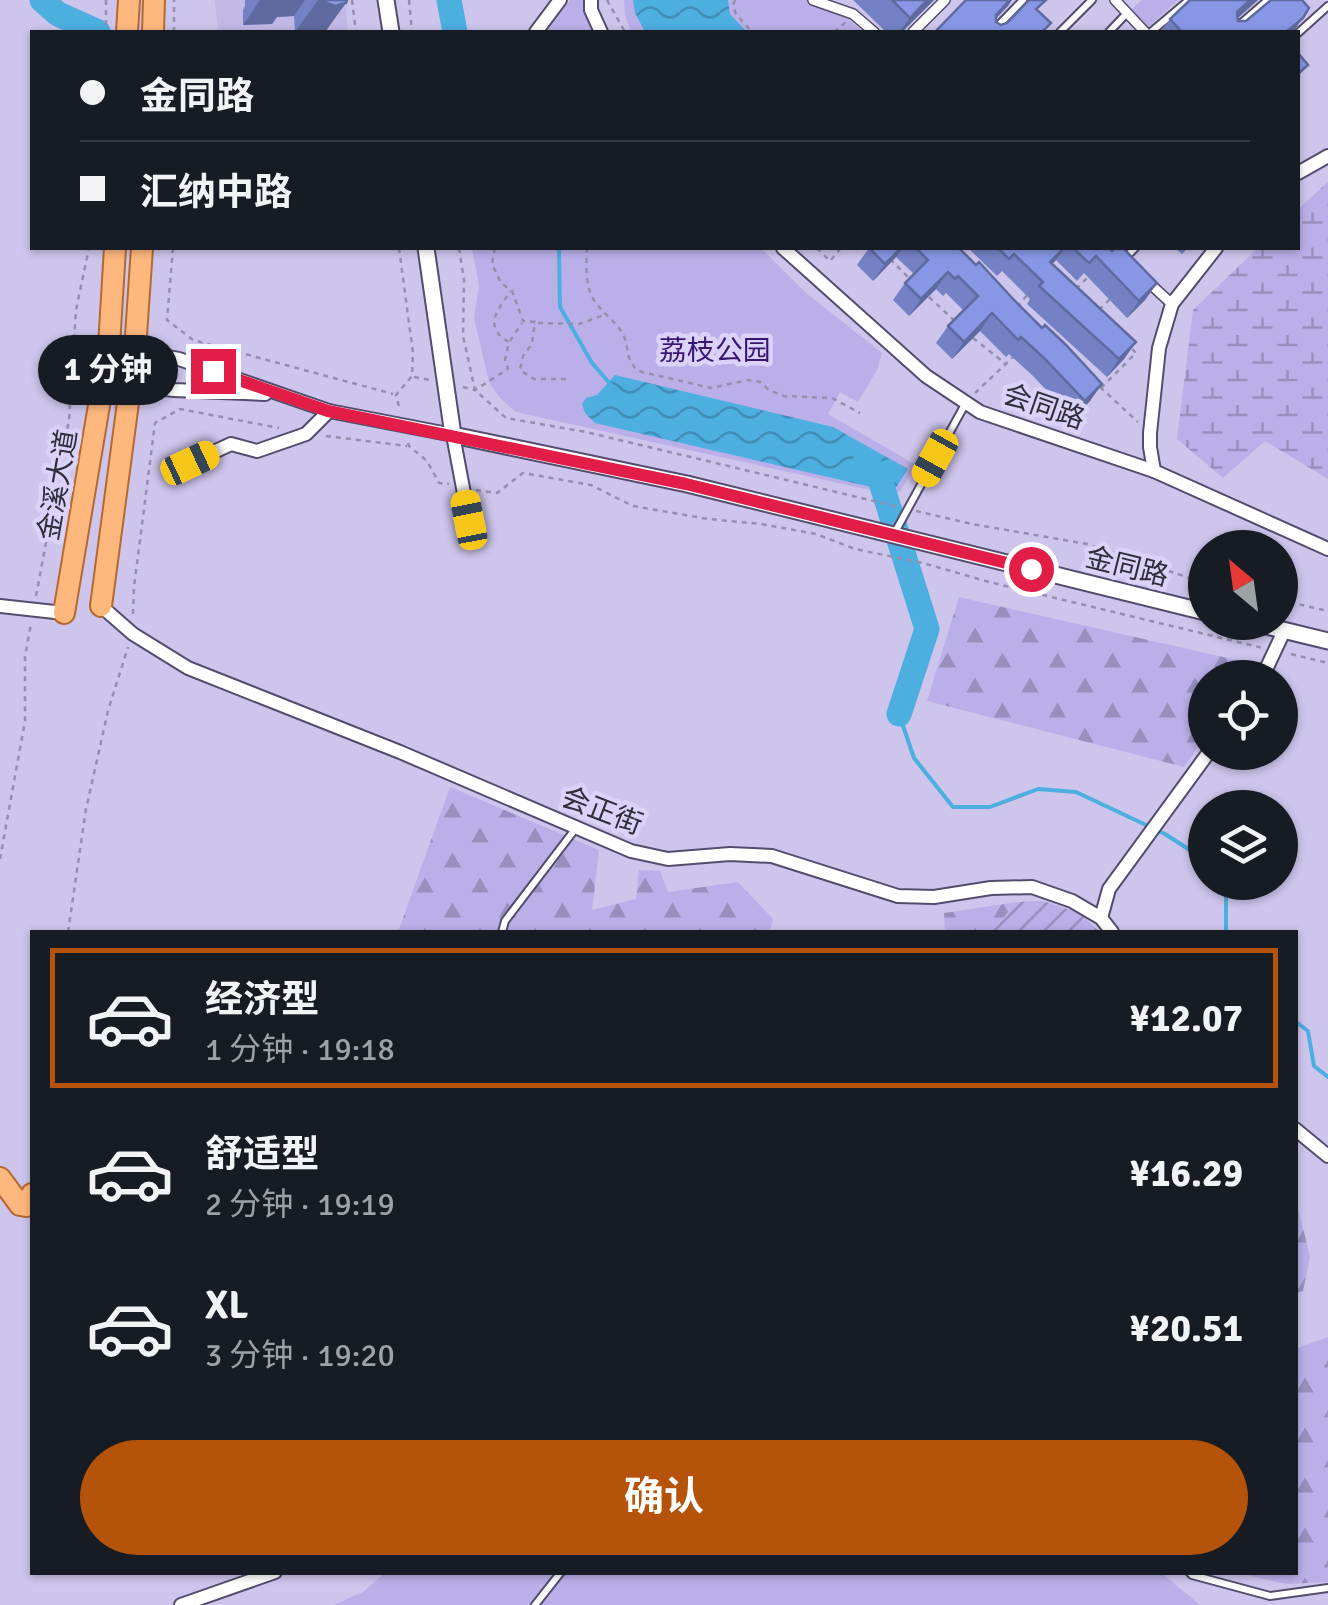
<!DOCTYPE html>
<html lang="zh">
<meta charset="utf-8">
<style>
:root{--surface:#171b24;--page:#20242c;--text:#f1f3f6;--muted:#9ea1a6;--line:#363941;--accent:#b45309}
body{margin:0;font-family:Signika,"Noto Sans SC",sans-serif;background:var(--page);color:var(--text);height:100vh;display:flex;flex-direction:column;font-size:38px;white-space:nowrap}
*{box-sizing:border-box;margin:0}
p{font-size:32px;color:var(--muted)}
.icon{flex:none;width:55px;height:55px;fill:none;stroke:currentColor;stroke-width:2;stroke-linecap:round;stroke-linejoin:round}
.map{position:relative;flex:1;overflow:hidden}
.sheet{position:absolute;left:30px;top:930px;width:1268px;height:645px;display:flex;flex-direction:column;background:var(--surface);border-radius:0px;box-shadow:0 2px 8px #0004}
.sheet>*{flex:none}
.banner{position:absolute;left:30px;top:30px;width:1270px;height:220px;border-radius:0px;box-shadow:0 2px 8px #0004;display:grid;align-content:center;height:220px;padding:0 50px;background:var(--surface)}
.needle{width:65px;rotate:331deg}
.tools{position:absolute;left:1188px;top:530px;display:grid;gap:20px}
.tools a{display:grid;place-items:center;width:110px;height:110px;border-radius:50%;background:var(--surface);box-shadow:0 2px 8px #0004;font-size:50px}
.end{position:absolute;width:45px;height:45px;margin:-22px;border:12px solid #e11d48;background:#fff;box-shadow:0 0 0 5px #fff}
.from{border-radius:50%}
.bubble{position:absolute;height:70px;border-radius:35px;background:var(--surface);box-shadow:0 2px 8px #0004;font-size:32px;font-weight:700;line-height:70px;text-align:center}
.car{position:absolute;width:30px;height:60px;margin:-30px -15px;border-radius:12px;box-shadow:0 0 8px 2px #0007;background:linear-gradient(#f5c518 24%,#345 0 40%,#f5c518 0 76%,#345 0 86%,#f5c518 0)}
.banner b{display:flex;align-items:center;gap:35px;height:95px;font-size:38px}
.banner b+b{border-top:2px solid var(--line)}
.banner i{width:25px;height:25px;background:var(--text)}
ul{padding:18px 0 0;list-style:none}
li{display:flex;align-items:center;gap:30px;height:140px;margin:0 20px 15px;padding:0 30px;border:5px solid transparent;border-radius:0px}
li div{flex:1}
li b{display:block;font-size:38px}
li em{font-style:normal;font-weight:700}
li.current{border-color:var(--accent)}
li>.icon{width:90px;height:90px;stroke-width:1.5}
.button{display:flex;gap:20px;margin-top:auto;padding:20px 50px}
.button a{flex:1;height:115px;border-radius:60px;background:var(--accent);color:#fff;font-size:40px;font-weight:700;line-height:115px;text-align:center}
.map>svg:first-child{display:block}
.built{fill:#c1b8e5}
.forest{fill:url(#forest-firs)}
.wetland{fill:url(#wetland-marsh)}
.park{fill:#bbafe9}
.garden{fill:url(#garden-furrows)}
.water{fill:url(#water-waves)}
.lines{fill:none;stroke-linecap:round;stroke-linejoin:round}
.stream{stroke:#4daee0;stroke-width:4}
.river{stroke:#4daee0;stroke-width:25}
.service-casing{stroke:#534c6d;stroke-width:10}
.pedestrian-casing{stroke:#534c6d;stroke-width:12}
.minor-casing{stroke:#534c6d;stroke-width:16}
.tertiary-casing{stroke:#534c6d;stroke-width:19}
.primary-casing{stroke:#b5682f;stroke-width:24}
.path{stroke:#958fae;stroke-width:2.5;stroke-dasharray:5 5;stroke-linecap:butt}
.service{stroke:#fff;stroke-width:6}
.pedestrian{stroke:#fff;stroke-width:9}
.minor{stroke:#fff;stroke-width:12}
.tertiary{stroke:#fff;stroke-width:15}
.primary{stroke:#feb87e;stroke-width:20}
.wall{fill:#7482c5}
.shaded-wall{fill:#5e6aa0}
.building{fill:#8797e5;stroke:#5e6aa0;stroke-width:2.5}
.route{stroke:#e11d48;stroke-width:12}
.labels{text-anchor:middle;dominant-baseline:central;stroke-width:9;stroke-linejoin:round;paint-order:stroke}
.park-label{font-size:28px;fill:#391572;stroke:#dad2f9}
.street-label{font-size:28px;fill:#2f2c3b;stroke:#dad2f9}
</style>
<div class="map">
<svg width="1328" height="1605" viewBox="0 0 1328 1605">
<defs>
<pattern id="forest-firs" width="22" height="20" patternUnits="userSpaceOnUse" patternTransform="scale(2.5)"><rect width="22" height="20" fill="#bbafe9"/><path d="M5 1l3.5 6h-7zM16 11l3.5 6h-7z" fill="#988fbe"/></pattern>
<pattern id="wetland-marsh" width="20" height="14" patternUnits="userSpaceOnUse" patternTransform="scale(2.5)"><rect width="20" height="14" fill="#bbafe9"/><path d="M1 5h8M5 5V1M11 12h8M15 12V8" fill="none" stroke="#988fbe"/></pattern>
<pattern id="garden-furrows" width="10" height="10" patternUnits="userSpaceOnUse" patternTransform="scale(2.5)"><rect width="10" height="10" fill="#bbafe9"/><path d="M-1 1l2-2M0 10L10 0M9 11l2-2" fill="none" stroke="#988fbe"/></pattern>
<pattern id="water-waves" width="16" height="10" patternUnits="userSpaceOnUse" patternTransform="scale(2.5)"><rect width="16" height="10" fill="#4daee0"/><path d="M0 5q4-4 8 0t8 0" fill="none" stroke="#408eb7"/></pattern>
</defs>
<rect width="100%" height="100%" fill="#cdc5ec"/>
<path class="built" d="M215 0H345L348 32H218Z"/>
<g class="forest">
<path d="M959 597 1254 664 1245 677 1205 678V737L1184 767 927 701Z"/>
<path d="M450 787 599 850 592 910 636 899 639 870 660 871 668 892 738 882 773 919 770 932H398Z"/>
<path d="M1017 902 991 932H945L944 913Z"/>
<path d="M1295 1195 1310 1257 1303 1291 1295 1293Z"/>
<path d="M1328 1337V1582L1286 1584 1239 1573 1295 1572V1349Z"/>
</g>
<path class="wetland" d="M1328 182V479L1265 441 1223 478 1177 439 1193 310 1258 248H1298V209Z"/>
<g class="park">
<path d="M570 0H586L595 32H547Z"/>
<path d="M624 0H827L863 32H631L625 15Z"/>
<path d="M1142 0H1178L1148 27 1132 9Z"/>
<path d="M472 248H761L806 293 882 353 877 370 858 402 840 392 828 414 916 465 901 490 893 495 516 412 500 398 489 382 474 318 479 285Z"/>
<path d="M386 1572H1160L1200 1605H334L363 1592Z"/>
</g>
<path class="garden" d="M1043 901 1079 913 1100 932H991L1017 902Z"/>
<g class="water">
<path d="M633 0H728L730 14 747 32H645L635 13Z"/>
<path d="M615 375 833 427 908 469 893 492 595 423 585 413 582 404 586 398 597 395Z"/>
</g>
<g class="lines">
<g class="stream">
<path d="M559 248 560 307 592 363 612 386"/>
<path d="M899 714 914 758 953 807H990L1038 789 1076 792 1165 834 1196 854 1205 864"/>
<path d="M1222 882 1226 887V932"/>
<path d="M1295 1021 1308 1031 1314 1066 1328 1077"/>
</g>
<g class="river">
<path d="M42 0 58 14 98 32"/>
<path d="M449 0 455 32"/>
<path d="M863 466 878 473 927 629 899 714"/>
</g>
<defs>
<g id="service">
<path d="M992 32 1023 0"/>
<path d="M1060 32 1092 0"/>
<path d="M1109 32 1127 13"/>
<path d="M1151 32 1189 0"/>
<path d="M1231 32 1268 0"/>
<path d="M1298 33 1328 6"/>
<path d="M1124 259 1135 248"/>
<path d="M894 534 963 408"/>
<path d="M502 932 505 921 576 828"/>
<path d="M1189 1572 1192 1575 1270 1596 1328 1588"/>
<path d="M535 1605 561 1572"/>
</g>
<g id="pedestrian">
<path d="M813 0 853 14 874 32"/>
<path d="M1115 0 1145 32"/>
<path d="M913 32 945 0"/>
<path d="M1148 282 1172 304"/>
</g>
<g id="minor">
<path d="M591 0V10L601 32"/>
<path d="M536 32 560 0"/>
<path d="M1298 173 1328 156"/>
<path d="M783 248 926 376 980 412 1154 471 1328 549"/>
<path d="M109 346 179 359 329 411 453 435 469 520"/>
<path d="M103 382 174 390 265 394"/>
<path d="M190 463 231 444 257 451 306 434 329 411"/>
<path d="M1154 471 1150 447V433L1159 348 1172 304 1216 248"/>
<path d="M0 606 64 613"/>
<path d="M101 606 133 634 188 668 400 752 631 851 668 859 730 854 772 856 898 896 934 897 991 888 1032 887 1072 901 1101 918 1112 932"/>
<path d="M1262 678 1284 631"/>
<path d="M1101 918 1109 889 1209 752"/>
<path d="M1295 1129 1328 1156"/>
<path d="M181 1605 275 1572"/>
</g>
<g id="tertiary">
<path d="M386 0 391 32"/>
<path d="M426 248 453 435 687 484 1205 612"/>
<path d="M1250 622 1328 641"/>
</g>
<g id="primary">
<path d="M127 32 129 0"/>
<path d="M153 32 154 0"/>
<path d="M101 606 135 350 142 248"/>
<path d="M64 613 109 346 115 248"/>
<path d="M0 1178 20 1205 26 1206 32 1194"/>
</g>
</defs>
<use href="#service" class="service-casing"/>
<use href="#pedestrian" class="pedestrian-casing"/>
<use href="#minor" class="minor-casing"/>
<use href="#tertiary" class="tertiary-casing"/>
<use href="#primary" class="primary-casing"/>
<g class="path">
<path d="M106 0V32"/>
<path d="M352 0 356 32"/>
<path d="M409 0 412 32"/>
<path d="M607 0 625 32"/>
<path d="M735 0 733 5 736 14 752 32"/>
<path d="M174 32V0"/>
<path d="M834 32 846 22"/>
<path d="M173 248 167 320 193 340 393 394"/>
<path d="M399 248 413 353 412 376 396 395 400 410"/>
<path d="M459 248 464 280 463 336 475 390 506 418 586 432 899 507"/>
<path d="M495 248 492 264 501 283 512 291 523 321 535 322 532 344 523 356 520 370 534 379H567"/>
<path d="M587 248C586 270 584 292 601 309 608 317 618 325 623 334 630 349 624 357 638 371L711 388 748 380 760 382 769 390 784 396 832 398 860 413"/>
<path d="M817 248 830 261 841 248"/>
<path d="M890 259 909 278"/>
<path d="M1076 289 1088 277"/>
<path d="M929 297 956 322"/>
<path d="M1017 307 1028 294"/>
<path d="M1099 310 1111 298"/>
<path d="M538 323 579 324 604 315"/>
<path d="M973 338 1006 364"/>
<path d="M510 341 522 323"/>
<path d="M414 377 430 380"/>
<path d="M463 387 475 390 508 369 505 360 509 342C482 327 498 309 511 291"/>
<path d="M1100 387 1138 422"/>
<path d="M1101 388 1136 353 1131 348"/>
<path d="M975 393 1013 357"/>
<path d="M326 436 407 446"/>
<path d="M408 443 409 446 427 461 439 483 449 484"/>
<path d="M476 490 497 493 523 473 591 485 633 506 708 519 761 524 816 534 855 549 923 563 989 582 1263 648"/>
<path d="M916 511 972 524 1087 544 1205 583"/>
<path d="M36 596 69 420 76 310 89 248"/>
<path d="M1280 600 1328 611"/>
<path d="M133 614 134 587 155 423 180 409 279 428"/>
<path d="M1291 654 1328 663"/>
<path d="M0 859 25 721V656L31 624"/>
<path d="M68 932 86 809 108 711 128 647"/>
</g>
<use href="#service" class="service"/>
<use href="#pedestrian" class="pedestrian"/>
<use href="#minor" class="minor"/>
<use href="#tertiary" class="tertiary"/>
<use href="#primary" class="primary"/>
</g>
<g class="wall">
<path d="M245 0H347L325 32H295L294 16 277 17 272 24 243 25V10L245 6Z"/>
<path d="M853 0H934L902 32H886Z"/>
<path d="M1190 0H1258L1238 18V21L1293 32H1160L1170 19Z"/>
<path d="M869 248H951L1090 401 1073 418 1032 375 1009 354 1006 357 980 331 952 359 936 343 948 326 963 310 946 293 943 296 936 289 909 316 893 300 905 283 914 274 896 257 873 281 857 265Z"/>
<path d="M968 248H1108L1157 283 1145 300 1127 318 1084 273 1077 281 1056 260 1052 264 1136 342 1124 359 1107 377 1027 304 1030 299 1002 271 997 276Z"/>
<path d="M1175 248H1188L1182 254Z"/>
</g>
<g class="shaded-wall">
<path d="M260 0H305L294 16 277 17 272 24 243 25Z"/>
<path d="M318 0 346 3 325 32H295Z"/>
<path d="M927 0H934L902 32H899L910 18Z"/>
<path d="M1010 0H1012L1008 6 986 29 996 15Z"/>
<path d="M1250 0H1258L1225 29 1237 12Z"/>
<path d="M1303 18 1293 32H1286Z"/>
<path d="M901 248H903L896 257 873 281 885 264Z"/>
<path d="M1064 248H1065L1056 260 1038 279 1050 262Z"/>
<path d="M948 272 936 289 909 316 921 299Z"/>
<path d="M1157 283 1145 300 1127 318 1139 301Z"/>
<path d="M992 313 980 331 952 359 964 342Z"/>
<path d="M1136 342 1124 359 1107 377 1119 359Z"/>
<path d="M1102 384 1090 401 1073 418 1085 401Z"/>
</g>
<g class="building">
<path d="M319 0H347L346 3 335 6Z"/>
<path d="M892 0H927L910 18Z"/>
<path d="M966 0H1010L996 15V22L1001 25 1007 23 1029 0H1046L1036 9 1051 23 1042 32H935Z"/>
<path d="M1190 0H1250L1237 12 1238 21H1246L1271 0H1302L1309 8 1303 18 1286 32H1182L1170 19Z"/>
<path d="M1298 53 1308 65 1298 74Z"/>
<path d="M869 248H901L885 264Z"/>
<path d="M916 248H951L953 249 959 248 976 265 979 262 1014 300 1042 328 1045 325 1066 345 1102 384 1085 401 1044 358 1021 337 1018 340 992 313 964 342 948 326 978 296 958 276 955 279 948 272 921 299 905 283 928 260Z"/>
<path d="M998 248H1064L1050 262 1136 342 1119 359 1039 286 1043 282 1014 254 1009 259Z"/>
<path d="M1073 248H1108L1112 251 1116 248H1123L1157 283 1139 301 1096 256 1089 263Z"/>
</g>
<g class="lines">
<path class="route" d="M213 371 328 411 686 484 1031 569"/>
</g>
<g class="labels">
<g class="park-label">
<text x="715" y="351">荔枝公园</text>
</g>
<g class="street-label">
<text transform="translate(1044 407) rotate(19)">会同路</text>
<text transform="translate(58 485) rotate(-80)">金溪大道</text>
<text transform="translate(1127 567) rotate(14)">金同路</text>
<text transform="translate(602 811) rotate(21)">会正街</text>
</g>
</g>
</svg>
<div class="tools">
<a><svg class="needle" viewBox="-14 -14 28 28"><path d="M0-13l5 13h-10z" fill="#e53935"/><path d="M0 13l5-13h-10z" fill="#9ea1a6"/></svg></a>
<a><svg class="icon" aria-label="locate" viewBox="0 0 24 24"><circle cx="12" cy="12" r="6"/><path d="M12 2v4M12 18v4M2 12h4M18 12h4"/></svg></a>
<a><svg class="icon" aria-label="layers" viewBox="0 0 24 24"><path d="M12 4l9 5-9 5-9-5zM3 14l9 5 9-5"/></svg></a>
</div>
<i class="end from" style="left:1031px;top:569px"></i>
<i class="end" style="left:213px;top:371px"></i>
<div class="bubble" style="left:38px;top:335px;width:140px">1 分钟</div>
<i class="car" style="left:935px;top:458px;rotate:209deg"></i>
<i class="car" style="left:190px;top:463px;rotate:65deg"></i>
<i class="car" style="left:469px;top:520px;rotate:349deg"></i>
<div class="banner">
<b><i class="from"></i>金同路</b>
<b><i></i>汇纳中路</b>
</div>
<section class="sheet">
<ul>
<li class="current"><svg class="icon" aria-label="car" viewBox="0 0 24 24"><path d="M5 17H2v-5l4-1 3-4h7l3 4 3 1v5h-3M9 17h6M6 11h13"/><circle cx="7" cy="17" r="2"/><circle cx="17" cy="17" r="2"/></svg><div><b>经济型</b><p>1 分钟 · 19:18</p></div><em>¥12.07</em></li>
<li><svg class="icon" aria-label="car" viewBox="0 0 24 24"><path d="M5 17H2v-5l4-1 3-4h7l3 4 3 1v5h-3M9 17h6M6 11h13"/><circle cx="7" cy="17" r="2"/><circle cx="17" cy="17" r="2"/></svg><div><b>舒适型</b><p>2 分钟 · 19:19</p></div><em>¥16.29</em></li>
<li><svg class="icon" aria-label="car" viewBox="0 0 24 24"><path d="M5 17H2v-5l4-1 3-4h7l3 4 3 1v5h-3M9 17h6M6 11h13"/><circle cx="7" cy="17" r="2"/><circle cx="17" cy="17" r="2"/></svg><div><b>XL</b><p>3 分钟 · 19:20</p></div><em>¥20.51</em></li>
</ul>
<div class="button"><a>确认</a></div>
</section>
</div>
